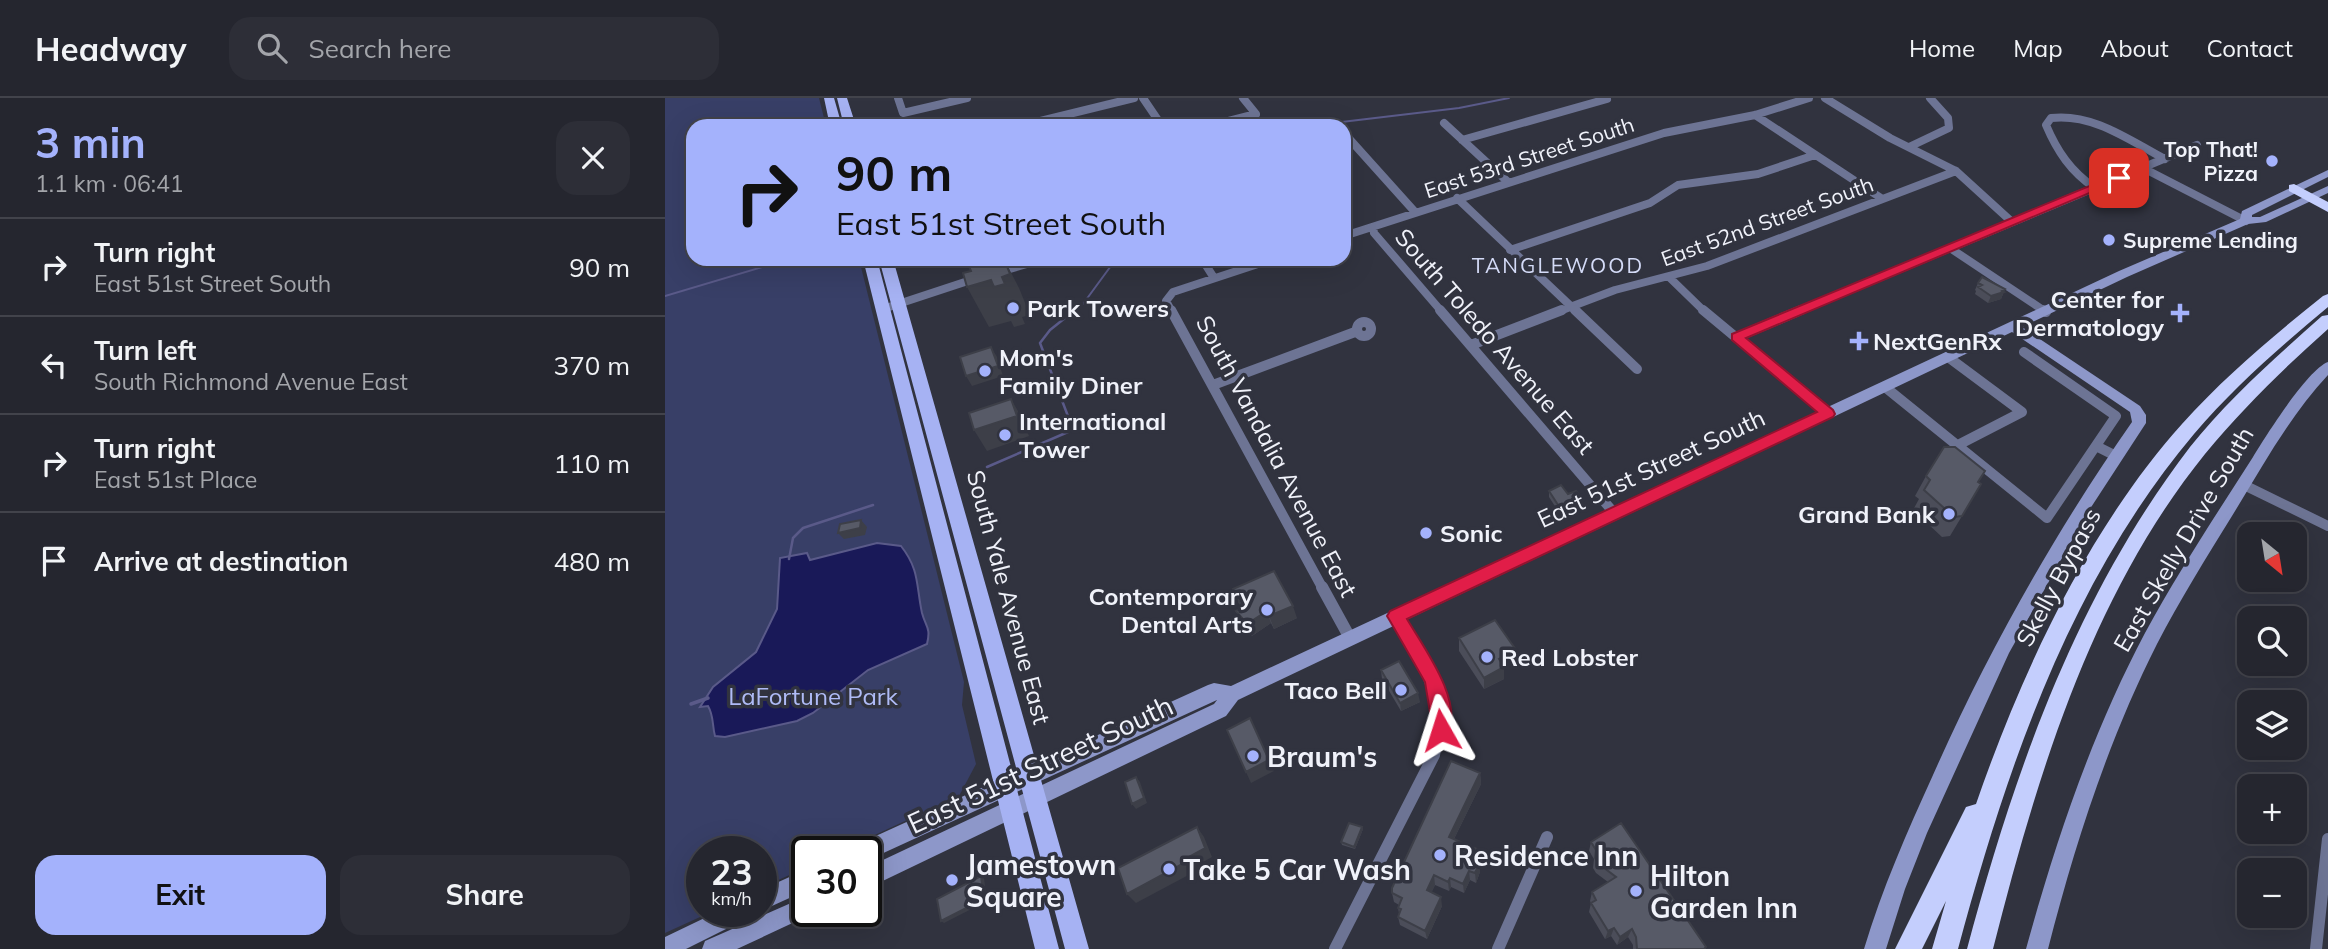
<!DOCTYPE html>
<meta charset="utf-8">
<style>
body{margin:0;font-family:Mulish,sans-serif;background:#2d2e37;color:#f1f3f6;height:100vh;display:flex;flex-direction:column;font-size:26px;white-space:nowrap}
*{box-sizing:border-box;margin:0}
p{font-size:23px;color:#a3a5aa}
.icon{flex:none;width:38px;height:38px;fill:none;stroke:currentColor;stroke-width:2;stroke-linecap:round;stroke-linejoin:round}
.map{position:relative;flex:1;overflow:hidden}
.side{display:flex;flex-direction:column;background:#25262f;width:665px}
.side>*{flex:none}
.banner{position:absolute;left:21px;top:21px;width:665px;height:147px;border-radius:21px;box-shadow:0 7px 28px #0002,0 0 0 2px #42434b;background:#a4b2fc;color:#111;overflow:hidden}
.needle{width:46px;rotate:150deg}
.controls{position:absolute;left:1572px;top:424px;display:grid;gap:14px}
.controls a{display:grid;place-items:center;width:70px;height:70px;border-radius:14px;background:#25262f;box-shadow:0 7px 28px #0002,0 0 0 2px #42434b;font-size:35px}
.speed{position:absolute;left:21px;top:738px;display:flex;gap:14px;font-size:35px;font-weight:700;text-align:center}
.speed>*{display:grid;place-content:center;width:91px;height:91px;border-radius:50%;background:#25262f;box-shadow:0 7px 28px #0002,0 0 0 2px #42434b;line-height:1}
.speed small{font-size:18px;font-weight:400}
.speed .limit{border:4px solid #111;border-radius:10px;background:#fff;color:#111}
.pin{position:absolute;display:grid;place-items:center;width:60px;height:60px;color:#fff;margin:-30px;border-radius:14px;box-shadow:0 4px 10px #0006}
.me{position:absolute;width:77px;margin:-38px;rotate:354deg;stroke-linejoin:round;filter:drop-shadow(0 0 5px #0008)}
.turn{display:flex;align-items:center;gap:24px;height:147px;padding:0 35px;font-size:32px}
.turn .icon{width:91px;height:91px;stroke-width:2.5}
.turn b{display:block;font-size:49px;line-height:60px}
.round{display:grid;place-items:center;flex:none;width:74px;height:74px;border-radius:21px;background:#2d2e37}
.summary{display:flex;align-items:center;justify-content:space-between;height:119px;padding:0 35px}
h1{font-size:42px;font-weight:700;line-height:52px;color:#a4b2fc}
.action{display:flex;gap:14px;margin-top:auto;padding:14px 35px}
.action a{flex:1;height:80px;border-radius:21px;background:#a4b2fc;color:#111;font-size:28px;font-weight:700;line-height:80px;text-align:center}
.action a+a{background:#2d2e37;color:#f1f3f6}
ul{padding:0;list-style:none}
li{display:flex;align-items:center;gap:21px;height:98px;padding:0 35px;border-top:2px solid #42434b}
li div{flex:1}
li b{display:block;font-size:26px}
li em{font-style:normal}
header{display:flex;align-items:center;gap:42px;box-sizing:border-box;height:98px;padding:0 35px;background:#25262f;border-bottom:2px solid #42434b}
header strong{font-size:33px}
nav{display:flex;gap:38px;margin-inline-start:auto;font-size:24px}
.search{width:490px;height:63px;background:#2d2e37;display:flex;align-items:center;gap:18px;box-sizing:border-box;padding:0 24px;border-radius:21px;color:#a3a5aa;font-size:26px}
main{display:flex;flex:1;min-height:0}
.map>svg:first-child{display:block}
</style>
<header>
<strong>Headway</strong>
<div class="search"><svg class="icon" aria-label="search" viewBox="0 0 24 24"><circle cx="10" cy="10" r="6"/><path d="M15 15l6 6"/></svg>Search here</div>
<nav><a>Home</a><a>Map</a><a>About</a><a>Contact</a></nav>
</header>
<main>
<section class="side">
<div class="summary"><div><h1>3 min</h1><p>1.1 km · 06:41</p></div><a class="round"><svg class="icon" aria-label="close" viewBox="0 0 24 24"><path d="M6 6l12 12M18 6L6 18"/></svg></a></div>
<ul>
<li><svg class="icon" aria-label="right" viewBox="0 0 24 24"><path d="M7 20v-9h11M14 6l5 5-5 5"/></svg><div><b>Turn right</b><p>East 51st Street South</p></div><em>90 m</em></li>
<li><svg class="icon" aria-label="left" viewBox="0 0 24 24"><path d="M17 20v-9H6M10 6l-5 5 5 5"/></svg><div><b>Turn left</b><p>South Richmond Avenue East</p></div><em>370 m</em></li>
<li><svg class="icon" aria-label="right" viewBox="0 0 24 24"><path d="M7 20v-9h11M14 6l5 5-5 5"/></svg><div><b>Turn right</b><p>East 51st Place</p></div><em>110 m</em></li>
<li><svg class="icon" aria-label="arrive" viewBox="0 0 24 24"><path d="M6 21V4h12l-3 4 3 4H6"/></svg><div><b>Arrive at destination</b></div><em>480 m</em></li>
</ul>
<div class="action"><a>Exit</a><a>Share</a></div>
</section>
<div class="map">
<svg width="1663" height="851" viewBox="0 0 1663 851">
<rect width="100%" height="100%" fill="#31333f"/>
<path fill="#383f67" d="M0 0H154L161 28H28V161H194L299 584 297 607 311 666 294 698 173 754H142V769L96 790V754H37V814H46L0 835Z"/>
<path fill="#191958" stroke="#5a5a89" stroke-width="2" d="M212 445 236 448C255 472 251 488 257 515 261 530 266 529 262 546L203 572 148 615 132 623 60 639 50 638C47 627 49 618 43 608L35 609 48 589 91 554 112 511 115 460 142 455 145 462Z"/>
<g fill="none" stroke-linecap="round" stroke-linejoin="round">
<path stroke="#5a5a89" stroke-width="2" d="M643 28 794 10 844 0
M0 198 114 164
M408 214 418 206 451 161"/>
<path stroke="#5a5a89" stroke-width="2.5" d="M322 369 403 334 406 326 375 245 385 232 410 212
M124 461 128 440 138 430 208 407"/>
<path stroke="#5a5a89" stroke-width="3.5" d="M26 606 43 600"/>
<path stroke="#6d7494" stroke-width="8" d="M233 0 238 15 302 0
M478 0 497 28
M1160 0 1225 40 1291 73 1347 124
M1090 17 1216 100
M779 25 843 84
M355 28 469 0
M544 28 591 16 578 0
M679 35 750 114
M797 42 942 1
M1244 49 1284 30 1283 20 1265 0
M1478 70 1581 123
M1430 90C1406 74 1392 53 1381 27L1386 20C1428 15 1464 42 1500 61
M792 100 912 214
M708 129 709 135 777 214
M679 138 999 35 1090 17 1144 0
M1285 150 1381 214
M845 152 985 105 1013 87 1093 76 1150 57
M537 161 549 180
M541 167 559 161
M331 175 379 161
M1004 179 1040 214
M218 211 312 180
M507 214 501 203 508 194 608 161
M892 214 950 192 1042 168 1291 73
M1132 214 1532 47"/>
<path stroke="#6d7494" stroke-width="10" d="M506 212 658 491
M775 212 950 416
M910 212 972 271
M1038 212 1163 316
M1378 212 1381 214
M692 231a7 7 0 1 1 14 0a7 7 0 1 1-14 0Z
M1072 239 1136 212
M806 247 897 212
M1283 259 1357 314 1293 347
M548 287 690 234
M1220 289 1382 420 1451 318 1359 254
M1431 348 1451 358
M1579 387 1663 428"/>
<path stroke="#6d7494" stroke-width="12" d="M657 489 685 540
M670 851 769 657C781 598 760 567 731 518
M833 851 882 739
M1651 851 1663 741"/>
<path fill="#8d97c9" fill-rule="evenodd" d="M1663 72V79L1587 117V119H1595L1663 88V95L1601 124 1583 126 1462 179 1357 229 1475 308 1481 317V325L1421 417 1344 555 1262 735 1240 791 1221 851H1199C1217 791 1242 734 1268 677 1323 553 1389 436 1467 324L1465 314 1347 234 573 602 561 618 201 791V770L549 606 552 602 201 763V754H188L191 747 543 587 549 585 566 588 1454 173 1575 121 1577 113Z
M1663 264V277C1624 319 1597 369 1567 418 1541 460 1515 502 1492 546 1443 643 1410 746 1383 851H1361C1391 742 1427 635 1480 535 1513 474 1551 417 1588 359 1600 339 1643 271 1663 264Z
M142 771V792L96 813V792Z
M142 798V814L149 815 72 851H37L40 843Z
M52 814H85L81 821 21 851H0V839Z"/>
<path fill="#a6b2f3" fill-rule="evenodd" d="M159 0H169L177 28H165Z
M172 0H182L191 28H179Z
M198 161H212L394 851H370Z
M214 161H228L424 851H400Z"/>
<path fill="#c4cefd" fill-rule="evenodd" d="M1629 86 1663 104V114L1624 93V87Z
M1663 196V209C1615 249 1569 289 1529 336 1405 483 1342 669 1293 851H1267L1281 803 1257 851H1230L1301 709 1311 706C1357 573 1423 431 1517 326 1560 278 1608 238 1658 198Z
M1663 217V231C1619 270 1578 310 1540 356 1426 497 1372 678 1328 851H1302C1350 672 1411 498 1525 349 1564 300 1611 259 1657 218Z"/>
</g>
<path fill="#4b4d59" d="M1313 185 1340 191 1336 201 1323 205 1310 196 1311 193 1310 192Z
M1261 378 1313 384 1297 418 1285 438 1277 439 1248 412 1254 401 1250 398Z
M884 393 917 400 916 407 895 416 884 399Z
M568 491 632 520 609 531 606 525 587 538 576 526 571 513 576 510Z
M794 540 851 552V565L839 570V581L819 591 794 553Z
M716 572 755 604 736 613 717 581Z
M815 675 816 686 789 741 812 751 811 763 815 764V774L811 785 805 782 799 795 786 789 784 793 770 787 766 795 777 808 762 841 735 827 733 819 734 815 733 810 734 807 729 804 727 795Z
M697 729 698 731 690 751 677 747 676 744Z
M926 744 1041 849 1040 851H968V847L963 839 952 847 946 838 940 841 924 814 926 805 925 803 927 794 943 784 931 775 928 770 929 761 924 753Z"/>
<path fill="#3d3f48" d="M313 161H347L340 163 354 190 365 217 357 219 360 226 349 229 346 223 324 229 302 189Z
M1340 191 1336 201 1323 205 1326 198Z
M326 249 332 259 338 278 307 288 301 278Z
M346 301 358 322 364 338 322 353 309 332Z
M917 400 916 407 895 416V410Z
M196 422 202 429 200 437 179 441 173 435Z
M628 508 632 520 609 531 604 518Z
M602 513 606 525 587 538 582 526Z
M851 552V565L839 570V581L819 591V580L834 561Z
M753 595 755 604 736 613 735 605Z
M604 662 609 673 586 685 581 674Z
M815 675 816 686 785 749 784 739Z
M471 679 475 684 482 705 471 711 467 706Z
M532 729 539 739 547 759 529 769 531 773 471 805 462 796 522 760Z
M697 729 698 731 690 751 689 749Z
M812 751V761L808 770 807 761Z
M815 764V774L811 785 810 775Z
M804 773 805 782 799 795 798 786Z
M769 777 770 787 763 801 762 792Z
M316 778 319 780 322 803 279 825 276 823Z
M785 780 786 789 784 793 783 784Z
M776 799 777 808 762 841 760 833Z
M949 830 946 838 940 841 943 833Z
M967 831 963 839 952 847 955 839Z"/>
<path fill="#575a67" stroke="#3d3f48" stroke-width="2" d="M301 161H339L345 176 337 179 340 186 329 189 326 182 302 189 298 175 306 173Z
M1317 179 1340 191 1337 193 1339 194 1326 198 1313 189 1317 187 1313 185Z
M326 249 333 268 301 278 295 259Z
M346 301 352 318 309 332 304 315Z
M1279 349H1290L1320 373 1313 384 1316 386 1297 418 1289 419 1259 392 1265 382 1261 378Z
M896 387 903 396 911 393 917 400 895 410 884 393Z
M196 422 195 430 173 435 175 426Z
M609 473 628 508 604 518 602 513 582 526 571 513 577 510 568 491Z
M830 522 851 552 834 561 839 569 819 580 794 540Z
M734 563 753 595 735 605 716 572Z
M585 620 604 662 581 674 562 632Z
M786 663 815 675 784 739 812 751 807 761 815 764 810 775 804 773 798 786 785 780 783 784 769 777 762 792 776 799 760 833 733 819 736 811 733 810 737 800 727 795V790Z
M471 679 479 700 467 706 460 684Z
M684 725 697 729 689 749 676 744Z
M956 725 1041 849 1039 851H972L971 839 967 831 955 839 949 830 943 833 926 805 931 802 927 794 951 779 934 766 930 760 931 752 926 744Z
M532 729 540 750 522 760 523 763 462 796 453 770Z
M316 778 319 801 276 823 272 801Z"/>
<path fill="#e11d48" stroke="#92132f" stroke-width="2" d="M1451 77 1460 80 1081 240 1168 312 1170 316 1168 319 742 521C759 550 799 603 783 638L776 641 769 638 760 584 725 523 722 518 725 513 1152 314 1067 242V236Z"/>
<g fill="#a4b2fc" stroke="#31333f" stroke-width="2.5">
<circle cx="1607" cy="63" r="7"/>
<circle cx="1444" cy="142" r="7"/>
<circle cx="348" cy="210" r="7"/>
<path d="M1511.5 204.5h7v7h7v7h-7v7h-7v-7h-7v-7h7z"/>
<path d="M1190.5 232.5h7v7h7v7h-7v7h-7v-7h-7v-7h7z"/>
<circle cx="320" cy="273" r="7"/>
<circle cx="340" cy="337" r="7"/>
<circle cx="1284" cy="416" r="7"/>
<circle cx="761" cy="435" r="7"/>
<circle cx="602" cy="512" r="7"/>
<circle cx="822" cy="559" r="7"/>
<circle cx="736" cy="592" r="7"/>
<circle cx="588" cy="658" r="7"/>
<circle cx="775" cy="757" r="7"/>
<circle cx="504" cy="771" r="7"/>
<circle cx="287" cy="782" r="7"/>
<circle cx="971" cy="793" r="7"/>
</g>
<g text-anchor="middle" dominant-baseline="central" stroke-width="7" stroke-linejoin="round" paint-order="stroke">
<g font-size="21" font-weight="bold" fill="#f0f2fa" stroke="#31333f" text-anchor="end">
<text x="1593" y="51">Top That!<tspan x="1593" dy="24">Pizza</tspan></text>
<text x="1458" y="142" text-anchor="start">Supreme Lending</text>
</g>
<g font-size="21" fill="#f0f2fa" stroke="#31333f">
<text transform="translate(864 59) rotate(-18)">East 53rd Street South</text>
<text transform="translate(1102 123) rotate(-20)">East 52nd Street South</text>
</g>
<g font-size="21" letter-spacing="2" fill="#d4dbf7" stroke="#31333f">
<text x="893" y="167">TANGLEWOOD</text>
</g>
<g font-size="24" font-weight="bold" fill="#f0f2fa" stroke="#31333f" text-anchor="start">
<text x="1499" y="201" text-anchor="end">Center for<tspan x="1499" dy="28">Dermatology</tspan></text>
<text x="362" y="210">Park Towers</text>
<text x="1208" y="243">NextGenRx</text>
<text x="334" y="259">Mom's<tspan x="334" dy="28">Family Diner</tspan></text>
<text x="354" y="323">International<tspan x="354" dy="28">Tower</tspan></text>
<text x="1270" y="416" text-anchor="end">Grand Bank</text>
<text x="775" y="435">Sonic</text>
<text x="588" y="498" text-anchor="end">Contemporary<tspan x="588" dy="28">Dental Arts</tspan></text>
<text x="836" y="559">Red Lobster</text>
<text x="722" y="592" text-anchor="end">Taco Bell</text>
</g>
<g font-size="24" fill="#f0f2fa" stroke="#31333f">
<text transform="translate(830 243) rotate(49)">South Toledo Avenue East</text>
<text transform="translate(612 358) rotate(62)">South Vandalia Avenue East</text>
<text transform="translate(986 370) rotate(-25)">East 51st Street South</text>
<text transform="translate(1518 441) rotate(-60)">East Skelly Drive South</text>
<text transform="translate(1393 479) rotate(-62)">Skelly Bypass</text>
<text transform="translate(344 499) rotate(75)">South Yale Avenue East</text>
</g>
<g font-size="24" fill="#afbbf6" stroke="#31333f">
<text x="148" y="598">LaFortune Park</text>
</g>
<g font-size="28" font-weight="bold" fill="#f0f2fa" stroke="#31333f" text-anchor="start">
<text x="602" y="658">Braum's</text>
<text x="789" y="757">Residence Inn</text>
<text x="301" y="766">Jamestown<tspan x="301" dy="32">Square</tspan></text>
<text x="518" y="771">Take 5 Car Wash</text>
<text x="985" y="777">Hilton<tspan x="985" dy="32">Garden Inn</tspan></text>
</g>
<g font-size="28" fill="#f0f2fa" stroke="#31333f">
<text transform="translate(375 666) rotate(-25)">East 51st Street South</text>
</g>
</g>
</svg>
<div class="controls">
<a><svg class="needle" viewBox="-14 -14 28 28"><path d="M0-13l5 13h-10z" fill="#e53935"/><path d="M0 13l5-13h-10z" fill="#a3a5aa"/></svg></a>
<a><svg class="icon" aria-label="search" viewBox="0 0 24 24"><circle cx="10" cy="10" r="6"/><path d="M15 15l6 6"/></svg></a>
<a><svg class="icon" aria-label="layers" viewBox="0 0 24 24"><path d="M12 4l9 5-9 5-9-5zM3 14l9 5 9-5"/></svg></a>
<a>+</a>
<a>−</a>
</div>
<div class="speed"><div>23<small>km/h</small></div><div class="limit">30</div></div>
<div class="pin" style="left:1454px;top:80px;background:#d93025"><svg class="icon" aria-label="arrive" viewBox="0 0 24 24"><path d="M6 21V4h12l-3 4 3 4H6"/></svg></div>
<svg class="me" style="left:776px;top:632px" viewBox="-20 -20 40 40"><path d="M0-17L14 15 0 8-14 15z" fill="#e11d48" stroke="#fff" stroke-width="4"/></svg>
<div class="banner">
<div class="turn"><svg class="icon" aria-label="right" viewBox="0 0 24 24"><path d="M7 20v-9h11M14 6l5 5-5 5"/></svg><div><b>90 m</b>East 51st Street South</div></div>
</div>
</div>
</main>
